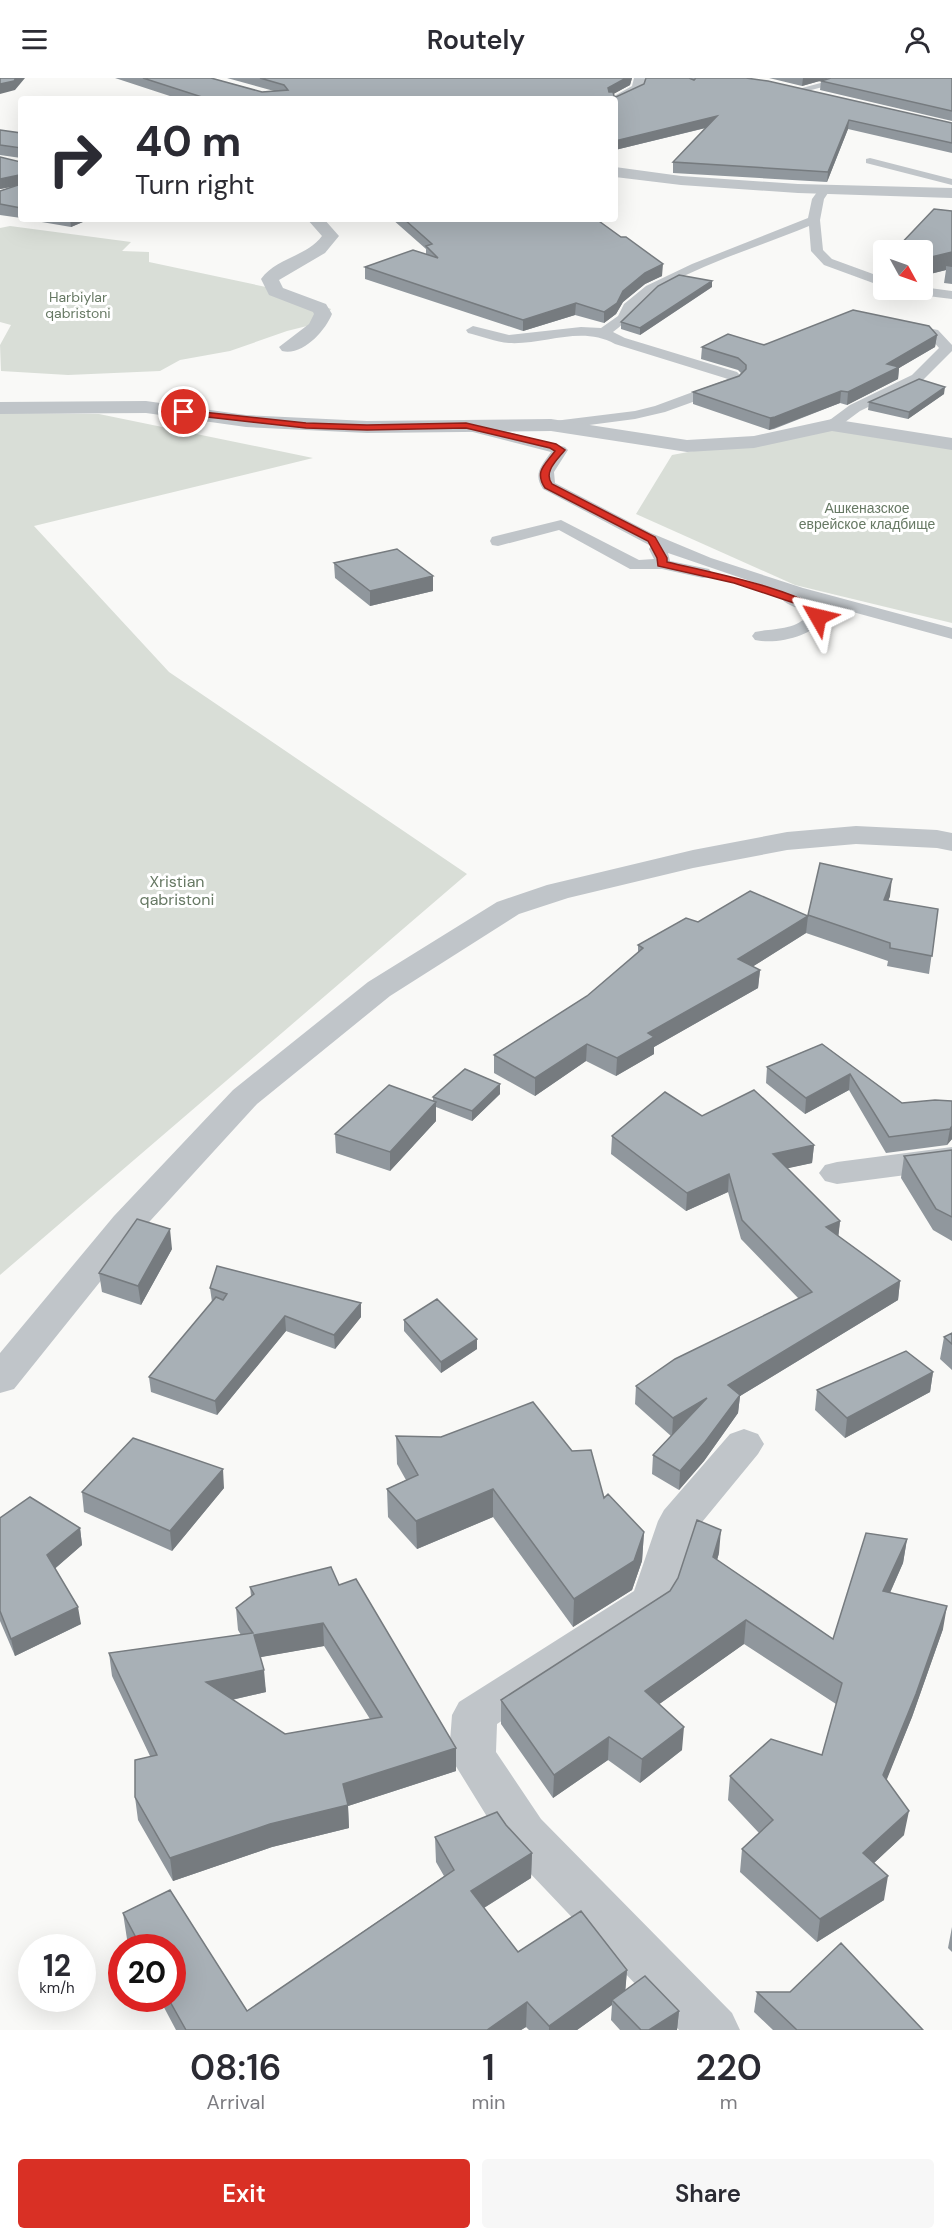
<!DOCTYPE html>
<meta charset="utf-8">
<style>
body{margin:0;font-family:"DM Sans",sans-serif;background:#f7f7f7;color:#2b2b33;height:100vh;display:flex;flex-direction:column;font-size:22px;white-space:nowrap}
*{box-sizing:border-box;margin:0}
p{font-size:20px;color:#7c7c81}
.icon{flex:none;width:33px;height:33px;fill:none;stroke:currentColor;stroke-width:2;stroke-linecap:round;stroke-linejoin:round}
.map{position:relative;height:1952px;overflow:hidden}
.details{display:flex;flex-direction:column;background:#fff;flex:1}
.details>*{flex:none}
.hud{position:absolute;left:18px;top:18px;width:600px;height:126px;border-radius:6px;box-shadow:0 6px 24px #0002;background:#fff;color:#2b2b33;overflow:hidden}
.needle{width:39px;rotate:130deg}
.fabs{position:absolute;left:873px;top:162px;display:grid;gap:12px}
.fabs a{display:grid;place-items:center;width:60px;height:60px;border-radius:6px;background:#fff;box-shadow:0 6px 24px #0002;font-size:30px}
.speed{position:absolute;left:18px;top:1856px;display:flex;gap:12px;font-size:30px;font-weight:700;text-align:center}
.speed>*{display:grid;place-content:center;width:78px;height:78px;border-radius:50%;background:#fff;box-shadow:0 6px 24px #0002;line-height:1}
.speed small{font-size:15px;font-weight:400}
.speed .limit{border:9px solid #d22;background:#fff;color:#111}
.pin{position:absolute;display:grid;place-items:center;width:51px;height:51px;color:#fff;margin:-26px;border:3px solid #fff;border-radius:50%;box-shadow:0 2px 6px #0007}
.me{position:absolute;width:66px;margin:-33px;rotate:307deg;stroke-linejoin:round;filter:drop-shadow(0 0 4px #0008)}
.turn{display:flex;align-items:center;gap:21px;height:126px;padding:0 18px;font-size:27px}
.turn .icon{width:78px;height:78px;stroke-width:2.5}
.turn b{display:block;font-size:42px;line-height:51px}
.eta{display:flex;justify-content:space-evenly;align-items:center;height:102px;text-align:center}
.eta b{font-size:36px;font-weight:600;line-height:42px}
.primary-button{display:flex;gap:12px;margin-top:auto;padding:12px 18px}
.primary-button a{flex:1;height:69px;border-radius:6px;background:#d93025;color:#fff;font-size:24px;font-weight:600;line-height:69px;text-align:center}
.primary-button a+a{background:#f7f7f7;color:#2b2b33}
header{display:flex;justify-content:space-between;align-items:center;height:78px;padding:0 18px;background:#fff;font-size:27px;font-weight:600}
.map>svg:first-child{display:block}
</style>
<header><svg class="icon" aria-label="menu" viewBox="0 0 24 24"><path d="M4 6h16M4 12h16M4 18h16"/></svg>Routely<svg class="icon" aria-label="person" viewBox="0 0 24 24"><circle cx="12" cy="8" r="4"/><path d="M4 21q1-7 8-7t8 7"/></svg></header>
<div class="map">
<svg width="952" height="1952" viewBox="0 0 952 1952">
<rect width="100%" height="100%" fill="#f9f9f7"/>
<path fill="#d9ded7" d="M10 148 131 164 122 173 149 174V184L285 213 331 231 323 244 287 253 230 273 180 282 160 293 68 297 1 293 0 267 11 247 0 244V150Z
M0 335 99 336 313 380 34 448 169 594 467 796 0 1197Z
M829 348 952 366V545L795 507 636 436 672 377Z"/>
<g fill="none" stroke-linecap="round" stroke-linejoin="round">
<path fill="#c0c5c9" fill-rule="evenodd" d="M839 0H857L796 16 791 13Z
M870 80 952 101V107L866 85V81Z
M824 109 830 112 824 121 820 142 823 172 832 181 884 200V209L824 187 811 173 809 148C758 169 703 185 656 213 639 224 630 242 613 254L625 260 737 294 744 301 737 308 665 334 635 341 551 352 543 347 546 344 635 333 655 328 728 301 615 266C581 247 545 267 509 265 496 264 481 258 468 255L466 252 473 248 509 257 581 249 601 250 618 238 624 226 646 208 692 186 808 140 812 121 820 110Z
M922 209 952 213V221L911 216 904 212H922Z
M933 251 938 252 952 267V273L922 303 860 333 837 350H827L824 347 827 344 850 327 912 297 939 270 926 255Z
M466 343 565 369 568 372 554 394 555 405 651 455 711 480 803 510 952 550V561L816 524 823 530 827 539C813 558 777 567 755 562L752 558 755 554C773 550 796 553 809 536 801 530 787 528 782 521L788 516 668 475 670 483 709 491 712 495 709 499 703 500 662 491H630L559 452 498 468 492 467 490 463 492 459 561 442 639 482 654 481 649 471 651 468 543 411C533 396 541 388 551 374L461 351 458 348 461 345Z"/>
<path fill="#c0c5c9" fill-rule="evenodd" d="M634 0H648L643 13 615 26V21H609L632 8Z
M615 89 681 98 798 106 952 110V120L798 115 681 107 615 99Z
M307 141H324L339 158 325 175 279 202 283 210 326 226 332 236C325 253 303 278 282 273L279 269 309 246 314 236 313 234 269 217 261 201C276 180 306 179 322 158Z
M146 323 246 337 367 343 551 341 687 362 754 358 832 341 952 360V372L832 353 754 370 687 374 551 353 367 355 246 349 146 335 0 336V324Z
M856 748 937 752 952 755V773L937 770 856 766 787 772 693 790 568 820 519 836 390 918 257 1026 140 1154 14 1311 0 1315V1275L114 1138 233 1012 368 904 497 824 547 807 693 772 787 754Z
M952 1069V1091L837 1106 825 1103 819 1095 825 1087 837 1084Z
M744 1351 758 1356 764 1366 758 1376 698 1449 674 1523 667 1535 497 1646 496 1674 541 1741 732 1935 740 1952H679L507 1771 449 1677 452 1637 459 1624 634 1513 658 1443 664 1432 730 1356Z"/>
</g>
<path fill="#90979d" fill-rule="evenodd" d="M115 0H211L262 14 274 13 227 0H632L630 7 613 16 614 18 616 19 644 6 646 0H746L952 45V75L848 51 827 104 673 95V84L706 50 615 72V21H179Z
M769 0H830L802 8Z
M952 0V43L820 12 821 3Z
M0 52 21 55V80L0 77Z
M21 84V140L0 137V113L16 108 0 111Z
M952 133V206L944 205 946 192 922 198Z
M24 141H90L71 149Z
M392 141H596L662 198 645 206 623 224 616 236 604 245 575 237 523 253 365 201V189L426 176V171Z
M712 209 640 257 621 251V244Z
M937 257 935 269 899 290 898 301 847 327 840 325 774 351 769 352 693 326V314L739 298 741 295 738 292 701 281 702 269Z
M944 316 908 341 868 332 869 324Z
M334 485 433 498V513L370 528 335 500Z
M890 818 888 823 938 831 929 896 887 888 888 883 806 855 752 889 760 892 758 910 654 969V976L616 998 586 983 535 1018 494 995V977L587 918 638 875V867L698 844 808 838Z
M822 966 902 1025 952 1023V1061L947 1067 886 1075 849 1012 805 1036 766 1005 767 989Z
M500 1006V1016L472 1043 436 1029V1043L390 1093 336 1075 335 1056 433 1024V1019Z
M702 1038 814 1067 812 1085 787 1090 840 1143 838 1158 900 1203 898 1222 740 1318 738 1335 704 1383 679 1412 652 1396 653 1377 671 1358 635 1326 636 1308 799 1221 741 1161 728 1114 686 1133 611 1076 612 1058Z
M952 1072V1163L933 1152 901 1100 904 1078Z
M172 1171 141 1227 102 1214 99 1195Z
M210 1210 361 1225V1239L335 1271 286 1253 217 1337 151 1314 149 1299 212 1224Z
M404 1242 477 1271 441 1295 404 1253Z
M952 1255V1292L940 1281 944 1259Z
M933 1294 930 1314 845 1360 815 1332 817 1312Z
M396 1358 604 1420 644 1454 642 1483 632 1512 573 1549 493 1439 417 1471 388 1439 387 1411 406 1402 397 1386Z
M224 1410 172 1473 84 1434 82 1414Z
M0 1440 80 1450 82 1467 55 1490 81 1546 15 1578 0 1543Z
M907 1461 903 1485 890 1515 943 1551 912 1639 886 1702 904 1757 874 1785 884 1822 817 1864 740 1794 742 1771 759 1755 728 1722 730 1698 822 1677 836 1626 744 1566 659 1626 682 1672 640 1705 608 1682 553 1720 501 1646V1622L670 1513 719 1475 717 1482 833 1561Z
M339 1507 456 1670V1693L348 1728 349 1750 272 1769 173 1803 138 1742 135 1719 150 1678 112 1598 109 1575 241 1557 238 1552 236 1530 251 1518 250 1509ZM324 1568 370 1641 285 1656 232 1622 266 1614 260 1579Z
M497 1734 506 1747 532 1775 531 1800 484 1830 518 1874 581 1833 627 1892 625 1913 645 1898 679 1933 677 1952H620L611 1942 612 1927 577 1952H529L526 1949 521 1952H176L159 1920H172V1869H131L127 1861 123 1835 170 1812 247 1933 444 1798 436 1784 435 1759Z
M952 1849V1874L948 1870Z
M757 1914 923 1952H773L754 1934Z"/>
<path fill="#767b7f" d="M16 0H25L15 12 0 16V6Z
M626 0H632L630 7 608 19V10Z
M803 0H830L802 8Z
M717 38V47L615 72V63Z
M849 42 848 51 827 104 828 94Z
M19 97 21 107 0 111V101Z
M70 141H90L71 149Z
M952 174V189L946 188V192L922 198V183L923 181Z
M663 186 662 198 645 206 623 224 616 236 604 245V234L623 213 645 195Z
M712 203V209L640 257V250Z
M576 225 575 237 523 253V242Z
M937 257 935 269 899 290 898 301 847 327 848 314 887 286Z
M945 309 944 316 908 341 909 334Z
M841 313 840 325 769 352 770 340Z
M433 498V513L370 528V513Z
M892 801 890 818 882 840 884 822Z
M808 838 806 855 736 899 738 881Z
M760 892 758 910 654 969V976L616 998 617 980 648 955Z
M587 966 586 983 535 1018V1000Z
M850 996 849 1012 805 1036 806 1020Z
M500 1006V1016L472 1043V1033Z
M436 1024V1043L390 1093V1074Z
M952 1048V1061L947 1067 950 1051Z
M814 1067 812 1085 771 1094 773 1076Z
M729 1096 728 1114 686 1133 687 1115Z
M840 1143 838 1162 826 1149Z
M170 1151 172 1171 141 1227 138 1208Z
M900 1203 898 1222 740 1318 738 1335 704 1383 679 1412 680 1393 728 1307Z
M361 1225V1239L335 1271 334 1257Z
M285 1238 286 1253 217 1337 215 1323Z
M477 1261V1271L441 1295V1284Z
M933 1294 930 1314 845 1360 847 1340Z
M707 1320 672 1359 673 1340Z
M223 1391 224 1410 172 1473 170 1453Z
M493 1411V1439L417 1471 416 1443Z
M80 1450 82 1467 50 1495 47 1477Z
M721 1452 719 1475 711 1503 713 1479Z
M644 1454 642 1483 632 1512 573 1549 574 1521Z
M907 1461 903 1485 880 1537 883 1513Z
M947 1528 943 1551 912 1639 879 1721 883 1697Z
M78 1529 81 1546 15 1578 11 1561Z
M746 1542 744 1566 644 1637 645 1613Z
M323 1545 324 1568 256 1580 254 1557Z
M264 1592 266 1614 208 1627 206 1604Z
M684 1649 682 1672 640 1705 642 1681Z
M609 1659 608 1682 553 1720 554 1697Z
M456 1670V1693L348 1728 349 1750 272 1769 173 1803 170 1780 343 1706Z
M909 1733 904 1757 860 1798 863 1775Z
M532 1775 531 1800 471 1838V1813Z
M888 1798 884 1822 817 1864 820 1841Z
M627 1892 625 1917 612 1922V1927L577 1952H549V1948Z
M527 1924 526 1949 521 1952H487Z
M679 1933 677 1952H649Z"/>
<path fill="#a8b0b6" stroke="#767b7f" stroke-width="1.5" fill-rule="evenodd" d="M0 0H16L14 3 0 6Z
M143 0H211L262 14 288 12 284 7 260 0H626L608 10 609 14H613L614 18 616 19 644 6 646 0H689L694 2 696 0H746L768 3 952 45V65L849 42 828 94 673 84 717 38 615 63V21H208Z
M831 0H952V33L821 3Z
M0 52 21 55V70L0 67Z
M0 79 21 84V98L19 97 0 101Z
M21 106V130L0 126V113Z
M934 131 952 133V174L923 181 922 183V172H895Z
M404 141H596L621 159H626L663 186 645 195 623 213 617 225 604 234 576 225 523 242 365 189 413 172 438 180 426 168 432 166Z
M679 197 712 203 640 250 621 244 658 208Z
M853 232 929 248 937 257 887 286 899 289 848 314 841 313 775 339 770 340 693 314 739 298 746 291V287L738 280 702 269 728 256 764 267Z
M919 301 945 309 909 334 869 324Z
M397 471 433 498 370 513 334 485Z
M820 785 892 801 884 822 938 831 932 878 890 870V865L808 837Z
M750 813 808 838 738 881 760 892 648 955 654 959 617 980 587 966 535 1000 494 977 587 918 643 870 638 867 686 840 698 844Z
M822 966 902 1025 935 1022 952 1023V1048L950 1051 889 1059 850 996 806 1020 767 989Z
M465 991 500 1006 472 1033 433 1019Z
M389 1007 436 1024 390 1074 335 1056Z
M754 1012 814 1067 773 1076 840 1143 826 1149 900 1203 728 1307 740 1317 705 1364 680 1393 653 1377 707 1320 673 1340 636 1308 675 1281 812 1214 742 1142 729 1096 687 1115 612 1058 665 1014 702 1038Z
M952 1072V1139L936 1131 904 1078Z
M137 1141 170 1151 138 1208 99 1195Z
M217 1188 361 1225 334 1257 285 1238 215 1323 149 1299 216 1219 223 1222 227 1216 210 1210Z
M437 1221 477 1261 441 1284 404 1242Z
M952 1255V1266L944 1259Z
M906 1273 933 1294 847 1340 817 1312Z
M533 1324 572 1373 591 1372 604 1420 608 1416 644 1454 634 1483 574 1521 493 1411 416 1443 387 1411 418 1397 396 1358 441 1359Z
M133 1360 223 1391 170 1453 82 1414Z
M30 1419 80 1450 47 1477 78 1529 11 1561 0 1533V1440Z
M697 1442 721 1452 713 1479 833 1561 866 1455 907 1461 883 1513 947 1528 916 1616 883 1697 909 1733 863 1775 888 1798 820 1841 742 1771 773 1742 730 1698 771 1661 822 1677 842 1605 746 1542 645 1613 684 1649 642 1681 609 1659 554 1697 501 1622 670 1513 678 1500Z
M331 1489 339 1507 356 1501 456 1670 343 1706 348 1727 270 1746 170 1780 135 1719V1682L157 1677 109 1575 253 1555 236 1530 254 1516 250 1509ZM323 1545 382 1639 285 1656 206 1604 264 1592 254 1557Z
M497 1734 506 1747 532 1775 471 1813 518 1874 581 1833 627 1892 549 1948 527 1924 487 1952H186L168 1920H172V1869H141L123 1835 170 1812 247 1933 454 1792 435 1759Z
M841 1865 923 1952H797L757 1914H790Z
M645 1898 679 1933 649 1952H641L612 1922Z"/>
<path fill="#d93025" stroke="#8d1f18" stroke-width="1.5" d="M184 332 306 345 367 347 466 345 556 366 565 372C557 382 543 394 552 406L655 459 667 480V484C691 490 821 515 823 539L814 541 812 535 803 528 734 505 658 488 657 480 648 463 545 410C534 393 545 387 555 373L550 370 466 350 367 352 306 350 181 336 180 334Z"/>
<g text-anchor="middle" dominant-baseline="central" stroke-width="6" stroke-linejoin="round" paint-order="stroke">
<g font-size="14" fill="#677964" stroke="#fff">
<text x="78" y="219">Harbiylar<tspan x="78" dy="16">qabristoni</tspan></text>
<text x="867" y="430">Ашкеназское<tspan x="867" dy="16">еврейское кладбище</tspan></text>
</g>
<g font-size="16" fill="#677964" stroke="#fff">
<text x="177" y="803">Xristian<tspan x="177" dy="18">qabristoni</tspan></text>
</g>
</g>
</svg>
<div class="fabs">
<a><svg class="needle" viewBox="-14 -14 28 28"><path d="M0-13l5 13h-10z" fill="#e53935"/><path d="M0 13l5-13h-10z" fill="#7c7c81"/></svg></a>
</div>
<div class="speed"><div>12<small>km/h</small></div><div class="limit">20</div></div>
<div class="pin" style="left:184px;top:334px;background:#d93025"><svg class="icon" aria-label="arrive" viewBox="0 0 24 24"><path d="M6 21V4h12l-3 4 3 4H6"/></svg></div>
<svg class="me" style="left:818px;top:539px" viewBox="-20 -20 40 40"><path d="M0-17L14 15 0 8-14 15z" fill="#d93025" stroke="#fff" stroke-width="4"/></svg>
<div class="hud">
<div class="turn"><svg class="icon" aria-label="right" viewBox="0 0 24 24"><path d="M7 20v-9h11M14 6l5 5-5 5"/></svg><div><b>40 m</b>Turn right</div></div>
</div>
</div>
<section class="details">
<div class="eta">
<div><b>08:16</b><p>Arrival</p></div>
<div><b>1</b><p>min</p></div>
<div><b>220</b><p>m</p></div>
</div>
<div class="primary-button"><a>Exit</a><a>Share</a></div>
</section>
